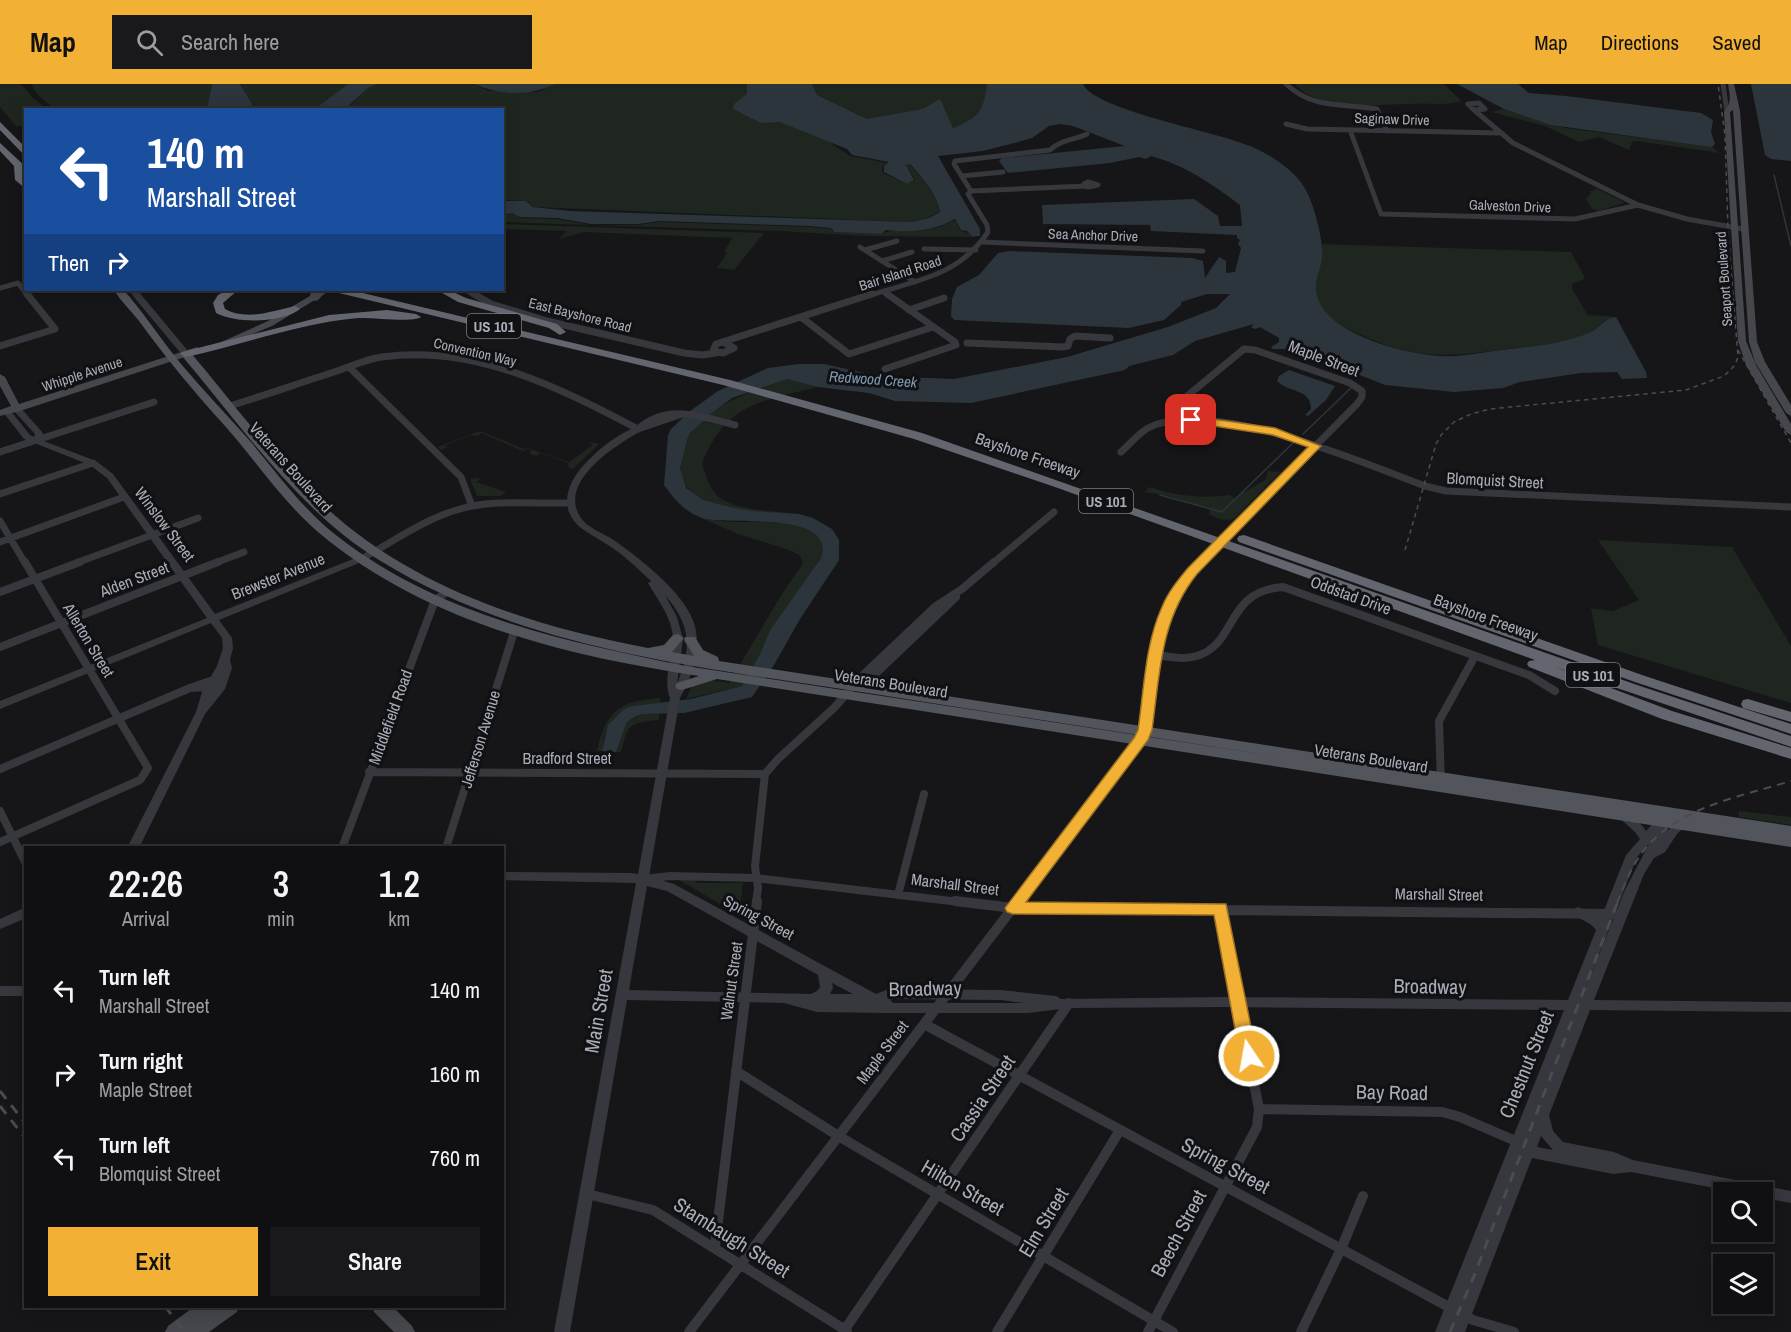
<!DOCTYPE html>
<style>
body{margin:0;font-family:"Archivo Narrow",sans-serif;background:#19191b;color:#f1f3f6;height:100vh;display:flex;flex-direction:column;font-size:22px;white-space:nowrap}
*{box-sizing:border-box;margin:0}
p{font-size:20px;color:#9c9d9f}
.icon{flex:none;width:33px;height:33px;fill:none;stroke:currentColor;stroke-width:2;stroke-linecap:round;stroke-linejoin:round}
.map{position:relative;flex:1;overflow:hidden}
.sheet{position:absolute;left:24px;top:762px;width:480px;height:462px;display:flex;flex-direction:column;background:#101012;border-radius:0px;box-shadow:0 3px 15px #0003,0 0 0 2px #303032}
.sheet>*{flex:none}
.hud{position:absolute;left:24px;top:24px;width:480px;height:183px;border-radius:0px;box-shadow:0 3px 15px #0003,0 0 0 2px #303032;background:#1a4fa0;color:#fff;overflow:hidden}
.buttons{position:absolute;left:1713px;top:1098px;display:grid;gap:12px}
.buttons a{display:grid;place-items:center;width:60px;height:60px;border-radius:0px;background:#101012;box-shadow:0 3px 15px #0003,0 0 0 2px #303032;font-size:30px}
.pin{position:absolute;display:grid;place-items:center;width:51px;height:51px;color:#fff;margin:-26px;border-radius:12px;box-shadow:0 3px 9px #0006}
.me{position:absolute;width:66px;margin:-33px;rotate:348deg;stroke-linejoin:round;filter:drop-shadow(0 0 4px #0008)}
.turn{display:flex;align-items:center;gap:21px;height:126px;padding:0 24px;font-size:27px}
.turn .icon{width:78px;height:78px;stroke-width:2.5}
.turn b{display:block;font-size:42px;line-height:51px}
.then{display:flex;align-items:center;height:57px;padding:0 24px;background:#0003;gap:12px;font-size:22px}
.eta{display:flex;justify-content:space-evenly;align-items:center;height:102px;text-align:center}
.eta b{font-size:36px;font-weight:600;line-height:42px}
.button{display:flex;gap:12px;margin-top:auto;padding:12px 24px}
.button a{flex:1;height:69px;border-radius:0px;background:#f2b134;color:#111;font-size:24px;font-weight:600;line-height:69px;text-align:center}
.button a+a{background:#19191b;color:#f1f3f6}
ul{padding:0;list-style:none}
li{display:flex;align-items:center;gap:18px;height:84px;padding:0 24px}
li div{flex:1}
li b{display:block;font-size:22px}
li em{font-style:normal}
header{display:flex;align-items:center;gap:36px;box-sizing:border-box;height:84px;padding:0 30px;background:#f2b134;color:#111}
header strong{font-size:28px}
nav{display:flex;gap:33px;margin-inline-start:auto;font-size:21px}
.search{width:420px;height:54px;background:#19191b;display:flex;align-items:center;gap:15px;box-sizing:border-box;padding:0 21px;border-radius:0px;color:#9c9d9f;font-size:22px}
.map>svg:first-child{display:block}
</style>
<header>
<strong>Map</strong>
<div class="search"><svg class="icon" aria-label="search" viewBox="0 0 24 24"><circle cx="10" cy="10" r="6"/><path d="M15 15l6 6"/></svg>Search here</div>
<nav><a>Map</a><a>Directions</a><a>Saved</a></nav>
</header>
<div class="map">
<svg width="1791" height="1248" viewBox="0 0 1791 1248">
<rect width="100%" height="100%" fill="#161618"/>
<path fill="#1e261f" d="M0 0H21L34 15 47 25 26 26 25 41 17 43 0 23Z
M31 0H212L207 26 54 25 38 11Z
M240 0H348L315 26 252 25V20Z
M378 0H474L489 7 538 8 556 0H759L819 51 850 72 888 79 882 82 883 89 907 100 915 96 906 80H909C920 91 937 112 940 127L928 134 912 138 534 123 527 117 503 116 502 26H345L368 4Z
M812 0H998L997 15 975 35 952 44 875 34 867 35 817 11Z
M1295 0H1444L1461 17C1445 22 1426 19 1410 20 1374 20 1321 30 1295 0Z
M1504 25 1565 44 1712 63 1720 69 1637 57 1632 58 1629 66 1599 53 1579 58 1545 42 1491 28Z
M1597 105 1622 117 1624 119 1599 127 1592 125 1586 115 1591 109 1589 108Z
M512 129 519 134 557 135 591 141H638L660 138 810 143 831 145 833 148 881 150C892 144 911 148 924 146 936 145 944 141 955 136L960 146 977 153 867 152 780 147 503 138V132Z
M503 140 764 149 734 186 717 184 727 169 724 168 732 154 584 148 559 155 567 147 503 145Z
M1322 160 1571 168 1584 192V195L1572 200V205L1588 231 1616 233C1605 235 1604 238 1597 244 1587 251 1574 255 1563 258 1546 262 1526 263 1508 265 1444 273 1418 277 1357 249 1341 242 1323 231 1317 214 1312 199 1323 178 1322 160Z
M787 295 818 303C761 317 725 320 702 380 706 391 710 407 720 414 738 427 777 427 799 430 768 429 731 429 703 416 689 409 677 395 681 379 683 369 685 357 691 348 715 318 751 308 787 295Z
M480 347 524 365 527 364 569 378 593 361 590 359 592 358 599 360 573 385 568 383 569 379 540 369 537 372 530 370 531 366 527 365 523 367 481 349 478 352 471 351 444 362 448 363 441 366 438 363Z
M1268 387 1280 388 1235 434C1226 438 1217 435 1209 430L1210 425 1168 412 1145 408 1149 403C1180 412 1197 415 1229 411L1234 414 1265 396Z
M476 394 481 395 476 398 506 408 501 412H477L470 395Z
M701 434C713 436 725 438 738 438 761 439 835 431 821 474L770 546 761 568 742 602 686 615 692 602 710 596 729 599 780 513 802 481V475L799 471 789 466 738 450Z
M1598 456 1732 463 1791 562V619L1598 561 1591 524 1613 527 1639 516Z
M660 614V619L632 622 605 649 602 667H597C606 627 619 617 660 614Z
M643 630H659V636C630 639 628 639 621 668H616L627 638Z
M1739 727 1791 733V741L1739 733Z
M679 796H696V799H743L739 831Z"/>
<path fill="#2c353c" d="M212 0H240L252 20V25H207Z
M348 0H378L368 4 345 25H315Z
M474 0H556C529 12 501 12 474 0Z
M747 0H812L817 11 867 35 923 25 940 15 953 44C979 33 983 29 987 0H1083C1096 28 1225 48 1259 66 1275 74 1295 88 1304 103 1313 116 1324 157 1322 173 1321 186 1313 198 1317 212 1328 253 1419 275 1456 272 1477 270 1498 266 1519 264 1533 262 1549 261 1563 257 1574 254 1588 251 1597 244 1605 238 1605 235 1616 233L1646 288 1647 294 1622 295 1617 288 1581 289 1520 298 1503 304 1454 308 1385 301 1302 268 1298 271 1293 270 1290 265H1273L1271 263 1279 258V254L1260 243 1255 245 1251 243 1254 240 1195 257 1173 271 1129 282 1125 286 971 319 895 317 869 309 818 303 787 295 732 314 713 328 690 349 687 356 680 384 686 404 703 416 730 423 751 427 799 430 813 434 832 445 839 456V476L800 535 774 581 752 613 684 629 643 630 635 633 627 638 616 668 602 667 608 641 623 626 632 622 691 615 742 602 761 568 770 546 821 474C837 425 727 442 702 434 685 428 674 415 664 401L668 351 671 345 690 327 718 307 768 284 799 280H824L878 292 954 295 1067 273 1168 243 1216 224 1230 210H1207L1181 218V221L1164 236 1129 244 954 236 951 232 952 215 957 203 979 191 998 169 1009 167 1192 174 1203 177 1205 194 1219 173 1226 177V189L1235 188 1241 164 1238 160 1240 156 1237 154V151L1151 147 1150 141 1043 140 1042 121 1194 115 1218 132 1220 142H1242L1240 121C1211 99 1186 82 1151 72L1146 75 1139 73 1110 79 1008 89 999 77 1002 74 1125 62 1073 42 1060 40 1049 42 1032 54 1014 59 983 67 938 72 980 145V152H972L967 147 961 146 955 135C933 147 912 149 886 146L881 150 834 148 831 144 809 142 660 137 638 140H591L557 134 519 133 512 129 503 131V117H526L533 123 570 127 912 138 929 134 940 128C938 112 921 92 910 80L906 81 914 96 907 100 884 88V82L889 78 852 71 847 65 780 38 761 39 733 25 734 20 747 10Z
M1457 0H1518L1529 9 1566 12 1701 29 1713 36 1711 48 1715 60 1712 63 1703 62 1551 41 1504 25Z
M1751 0H1791V77L1771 75 1765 71Z
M1289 286 1335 302 1326 316 1308 332 1305 331 1311 325C1311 304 1288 309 1277 297L1279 292Z"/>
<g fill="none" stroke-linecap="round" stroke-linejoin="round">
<path stroke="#2c353c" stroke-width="1.5" d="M1774 91 1791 162
M1303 350 1351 304
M1160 411 1222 428 1293 359"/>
<path stroke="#37383d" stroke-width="5" d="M1286 0C1314 26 1342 19 1377 25L1387 47
M1723 0 1727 28
M1479 19 1485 25 1474 26 1468 20Z
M1474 26 1513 59 1638 121
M1286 40 1307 45 1498 49
M1350 46 1381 130 1575 135 1638 121 1687 135 1743 145
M962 92 1003 88
M1088 98 1098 101 1088 103 1084 100Z
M971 107 954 80 955 77 1050 66C1060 56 1074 56 1087 50
M971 107 1086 102
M982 158 1203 167
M860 163 915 198
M924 165 976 166
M865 166 897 157
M882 177 912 168
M899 188 932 179 938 182
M0 204 18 199 28 212
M132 206 137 212
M466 206 476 212
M884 208 889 212
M868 212C916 196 958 193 988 148L987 141 968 110 971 107"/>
<path stroke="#37383d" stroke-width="7" d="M136 210 186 270
M474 210 491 220 547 237 684 269 702 271 716 269
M887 210 955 258
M909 226 944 214
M801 233 849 270 933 243
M723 258 734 264 723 269 713 267 716 260 872 210
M967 259 1063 263 1068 262 1070 255 1075 252 1110 254
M0 262 55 245 27 210
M349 283 461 393 472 422
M885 285 956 261
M230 322C265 311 300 299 334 288 350 283 366 275 382 273 474 260 560 304 638 345
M682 330 638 345C667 319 701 332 735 341
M1172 337 1168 330 1169 327 1244 265 1255 266 1350 299 1362 307V313L1357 320 1236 442
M0 368 154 318
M1121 368C1129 361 1139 349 1148 344 1209 312 1363 379 1425 402L1446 407 1791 423
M0 410 93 379
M0 437 25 479
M0 458 124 413
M361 475C393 458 424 435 460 425 495 415 533 420 570 419
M76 479 198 434
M215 479 244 468
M993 479 1054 428
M1200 479 1213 466"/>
<path stroke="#37383d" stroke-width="8" d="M0 508 80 478
M0 563 218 478
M1156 571C1169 573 1184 576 1197 572 1238 559 1225 507 1283 503L1529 591 1555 607
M857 601 872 593 956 513
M210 603 190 604 213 596
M0 685 190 604
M369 688 765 690
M1441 700 1439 637 1475 572
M0 727 26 780
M0 758 140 696 148 684 25 478
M342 764 435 516 447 508
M446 764 514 548
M644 795 670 792 756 794 968 819
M898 811 924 710
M756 819 758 804 755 782 765 690 778 675 834 624 862 592 936 522 962 505 994 478
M1017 819 1141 656 1145 646C1154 579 1152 530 1202 478"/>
<path stroke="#37383d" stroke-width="10" d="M955 817 1013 824 1613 830
M924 940 1473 1236 1514 1248
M736 987 840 1053 1173 1248
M1259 1025 1442 1028 1460 1033 1518 1058
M587 1110 653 1126 847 1247
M715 1162 757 817
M689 1248 1018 817
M843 1248 1069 919
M997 1248 1120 1046
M1148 1248 1257 1043 1259 1025 1220 825
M1301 1248 1341 1165 1363 1112"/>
<path fill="#37383d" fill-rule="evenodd" d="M14 323H20L42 348 43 350 41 356 96 377 113 390 215 530 358 473 361 472 366 475 364 477 219 536 232 554 233 564 230 576 232 584 225 605 205 630 139 764H127L196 628 202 608 217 582 223 564 222 554 211 539 0 625V617L207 534 107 394 90 381 24 355 3 328 4 326H10L30 351 34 353 35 350 14 327Z
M638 342 642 345 641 347C616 361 560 396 579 431 586 444 604 449 615 457 641 475 684 509 694 539 702 564 692 592 680 614L649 793 674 800 876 910 889 905H894L1001 906 1056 912 1061 915 1228 913 1568 916 1596 846C1590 837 1578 836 1572 828L1574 825 1578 823 1601 834 1626 771 1640 755 1635 748 1616 731 1618 728C1628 726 1641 739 1646 747L1657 735 1660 726H1668L1670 729 1667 747 1677 737H1685L1687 740 1677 750 1665 768 1654 774 1644 790 1594 916 1791 918V928L1590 926 1549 1031 1553 1047 1563 1058 1614 1068 1633 1076 1791 1107V1119L1762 1114V1108H1735L1631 1088 1613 1090 1532 1074 1465 1248H1435L1564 926 1228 923 1069 924 1028 929H887L817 928 784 919 627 916 570 1248H554L636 799 502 796V788L632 789 638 790 670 614C662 593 674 575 673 554 672 534 658 516 648 499L651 497C637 484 624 471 608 461 599 455 589 450 581 444 559 426 566 402 582 383 596 367 617 350 638 342ZM665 511C691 541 692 564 677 600L683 555 677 533ZM1649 760 1625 806 1581 916 1637 773ZM647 802 667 807 818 891 820 903 817 907 811 910 629 906ZM832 899 853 910H830L833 904ZM894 915 1001 916 1024 919H893L890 916ZM1541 1052 1553 1066 1537 1063Z
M26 823V834L0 845V835Z
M0 902H26V912H0Z"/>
<path fill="#45474d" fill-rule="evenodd" d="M1728 0H1734L1740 27 1757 258 1765 278 1791 321V332L1786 329 1755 278 1749 258 1733 26 1730 28 1746 257 1756 281 1791 340V351L1786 348 1746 281 1738 257 1724 28C1732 18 1730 12 1728 0Z
M315 209 319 212 318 214 272 242 226 261H220L219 259 266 238Z
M197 263 201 266 200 268 20 327 0 332V326L11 322 0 302V290L5 293 19 320Z
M195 1222H239L237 1228 209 1248H165L168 1242Z
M372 1222H392L412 1242 415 1248H394L374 1228Z"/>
<path fill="#53555c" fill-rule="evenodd" d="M114 206H123L129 212C147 234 163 258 181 280 204 307 228 332 251 358 275 387 298 418 326 443 429 529 558 556 686 582L1274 672C1134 650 994 629 855 607 693 582 521 564 379 476 298 426 243 344 182 272V268H190C233 318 272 373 321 419 410 503 530 542 648 564L664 561 673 551 678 550 684 554 672 568 694 572 684 556 685 553H695L703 566 718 573 719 577 1791 742V763L717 595 682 606 677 605 675 602 677 599 699 592C565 572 423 537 318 448 282 417 256 377 225 342 194 308 166 274 139 237 131 227 120 216 114 206Z"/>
<path fill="#63666e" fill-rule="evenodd" d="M0 38 26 64V73L0 46Z
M0 59 26 83V105L15 96 14 82 0 67Z
M227 206H238L223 219 225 225C247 237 272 227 295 222L300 225C282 239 237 240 216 229L213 219 218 211Z
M334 206H350L730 296 922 349 1640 602 1791 652V663L1555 583 1672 627 1791 664V675L1662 635 1529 583 1527 580 1529 577 1535 576 1055 403 914 355 723 301 339 209Z
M437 206H449L466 214 557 240 566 248 560 251 549 244 458 218Z
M387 226 416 230 421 233C414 239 371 233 358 234 299 239 243 261 186 273L180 270 182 268 329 231Z
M1244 451 1645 592 1791 640V650L1635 598 1239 458 1237 455 1239 452Z
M1748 615 1791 628V638L1743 624 1741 620 1743 616Z"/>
<path stroke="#4a4c52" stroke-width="1.5" stroke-dasharray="4.5 4" stroke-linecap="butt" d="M1738 266 1791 359
M1405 466 1436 360 1441 351 1454 338 1471 330 1490 325 1686 306 1724 292 1735 281 1738 273 1728 146 1725 51 1718 0"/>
<path stroke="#4a4c52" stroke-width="2" stroke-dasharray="8 6" stroke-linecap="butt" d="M1617 819C1625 800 1632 780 1645 765 1679 723 1742 712 1791 697"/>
<path stroke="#4a4c52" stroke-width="3" stroke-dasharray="10 8" stroke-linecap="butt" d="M0 1007 26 1040
M0 1022 26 1055
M165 1222 184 1248
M1450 1248 1474 1192 1618 817"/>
<path stroke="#37383d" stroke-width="7" d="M1213 466 1236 442"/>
<path stroke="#45474d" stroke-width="8" d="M315 212 323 206"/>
<path stroke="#45474d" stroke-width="10" d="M315 212 317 210"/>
</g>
<path fill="#f2b134" stroke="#9d7322" stroke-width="1.5" d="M1191 332 1275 344 1321 362 1197 490C1160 536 1160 589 1152 646L1148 656 1026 818 1226 820 1257 972 1255 977 1249 980 1243 977 1240 972 1214 831 1013 830 1007 828 1005 824 1134 654 1138 646C1144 606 1145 560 1162 523 1168 508 1178 496 1188 484L1308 363 1273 351 1187 338 1186 336Z"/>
<g text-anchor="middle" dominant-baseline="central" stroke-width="6" stroke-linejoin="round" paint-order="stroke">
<g font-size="14" fill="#a8adb8" stroke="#111113">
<text transform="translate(1392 35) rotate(2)">Saginaw Drive</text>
<text transform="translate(1510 122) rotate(2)">Galveston Drive</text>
<text transform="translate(1093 151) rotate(2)">Sea Anchor Drive</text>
<text transform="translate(900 189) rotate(-18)">Bair Island Road</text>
<text transform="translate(1724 195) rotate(-94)">Seaport Boulevard</text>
<text transform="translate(580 231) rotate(14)">East Bayshore Road</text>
<text transform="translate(475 268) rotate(13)">Convention Way</text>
<text transform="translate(82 290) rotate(-18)">Whipple Avenue</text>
</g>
<g fill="#111113" stroke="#7b7e86" stroke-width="1.5">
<rect x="467" y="230" width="54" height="24" rx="4.5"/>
<rect x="1079" y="405" width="54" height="24" rx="4.5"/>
<rect x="1566" y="579" width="54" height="24" rx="4.5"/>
</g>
<g font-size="15" font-weight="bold" fill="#a8adb8">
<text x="494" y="242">US 101</text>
<text x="1106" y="417">US 101</text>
<text x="1593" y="591">US 101</text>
</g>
<g font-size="15" font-style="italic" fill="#7f9bb3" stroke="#111113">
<text transform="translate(873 295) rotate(4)">Redwood Creek</text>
</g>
<g font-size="16" fill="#a8adb8" stroke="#111113">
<text transform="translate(1324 274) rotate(21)">Maple Street</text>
<text transform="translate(1028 371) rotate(19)">Bayshore Freeway</text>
<text transform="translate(291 383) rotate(48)">Veterans Boulevard</text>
<text transform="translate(1495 396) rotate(3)">Blomquist Street</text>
<text transform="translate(165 440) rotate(53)">Winslow Street</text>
<text transform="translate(278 492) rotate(-22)">Brewster Avenue</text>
<text transform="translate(134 495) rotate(-21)">Alden Street</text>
<text transform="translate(1351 511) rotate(20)">Oddstad Drive</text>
<text transform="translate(1486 533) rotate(20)">Bayshore Freeway</text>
<text transform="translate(89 556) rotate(59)">Allerton Street</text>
<text transform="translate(891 599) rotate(9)">Veterans Boulevard</text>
<text transform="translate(390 633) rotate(-70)">Middlefield Road</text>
<text transform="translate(480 655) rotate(-73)">Jefferson Avenue</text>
<text x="567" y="674">Bradford Street</text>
<text transform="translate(1371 674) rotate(9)">Veterans Boulevard</text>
<text transform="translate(955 800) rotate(7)">Marshall Street</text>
<text transform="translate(1439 810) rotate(1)">Marshall Street</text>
<text transform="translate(759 833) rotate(28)">Spring Street</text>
<text transform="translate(731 897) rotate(-82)">Walnut Street</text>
<text transform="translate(882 968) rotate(-53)">Maple Street</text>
</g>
<g font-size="20" fill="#a8adb8" stroke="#111113">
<text transform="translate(1430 902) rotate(1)">Broadway</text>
<text transform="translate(925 904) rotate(-1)">Broadway</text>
<text transform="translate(598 927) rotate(-80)">Main Street</text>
<text transform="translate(1526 980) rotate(-68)">Chestnut Street</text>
<text transform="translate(1392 1008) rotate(1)">Bay Road</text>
<text transform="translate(982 1014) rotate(-56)">Cassia Street</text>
<text transform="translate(1226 1081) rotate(28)">Spring Street</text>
<text transform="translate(963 1103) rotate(30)">Hilton Street</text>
<text transform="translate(1043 1138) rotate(-59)">Elm Street</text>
<text transform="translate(1178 1149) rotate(-62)">Beech Street</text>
<text transform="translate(732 1153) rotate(32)">Stambaugh Street</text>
</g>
</g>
</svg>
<div class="buttons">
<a><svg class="icon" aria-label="search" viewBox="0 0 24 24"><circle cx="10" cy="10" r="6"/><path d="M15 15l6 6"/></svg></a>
<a><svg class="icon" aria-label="layers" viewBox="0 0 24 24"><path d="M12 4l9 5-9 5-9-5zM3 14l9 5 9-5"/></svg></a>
</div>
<div class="pin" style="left:1191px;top:336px;background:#d93025"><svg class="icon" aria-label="arrive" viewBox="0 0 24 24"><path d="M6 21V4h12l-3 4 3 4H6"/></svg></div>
<svg class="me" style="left:1249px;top:972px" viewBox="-20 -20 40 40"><circle r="17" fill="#f2b134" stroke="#fff" stroke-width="3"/><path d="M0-11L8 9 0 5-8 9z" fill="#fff"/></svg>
<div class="hud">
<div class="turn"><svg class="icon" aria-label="left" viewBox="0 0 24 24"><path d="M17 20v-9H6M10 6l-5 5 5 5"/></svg><div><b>140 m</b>Marshall Street</div></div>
<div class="then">Then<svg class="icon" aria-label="right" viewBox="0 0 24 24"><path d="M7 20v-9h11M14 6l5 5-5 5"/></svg></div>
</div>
<section class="sheet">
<div class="eta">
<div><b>22:26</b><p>Arrival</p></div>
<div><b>3</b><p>min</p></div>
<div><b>1.2</b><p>km</p></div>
</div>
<ul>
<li><svg class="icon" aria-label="left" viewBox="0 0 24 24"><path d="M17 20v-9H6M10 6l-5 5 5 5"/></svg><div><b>Turn left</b><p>Marshall Street</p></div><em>140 m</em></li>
<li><svg class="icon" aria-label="right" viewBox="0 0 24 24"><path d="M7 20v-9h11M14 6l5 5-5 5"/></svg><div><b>Turn right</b><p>Maple Street</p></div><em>160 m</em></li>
<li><svg class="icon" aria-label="left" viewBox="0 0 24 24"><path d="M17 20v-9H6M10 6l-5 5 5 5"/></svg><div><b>Turn left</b><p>Blomquist Street</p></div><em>760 m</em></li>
</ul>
<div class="button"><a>Exit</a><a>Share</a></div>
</section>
</div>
